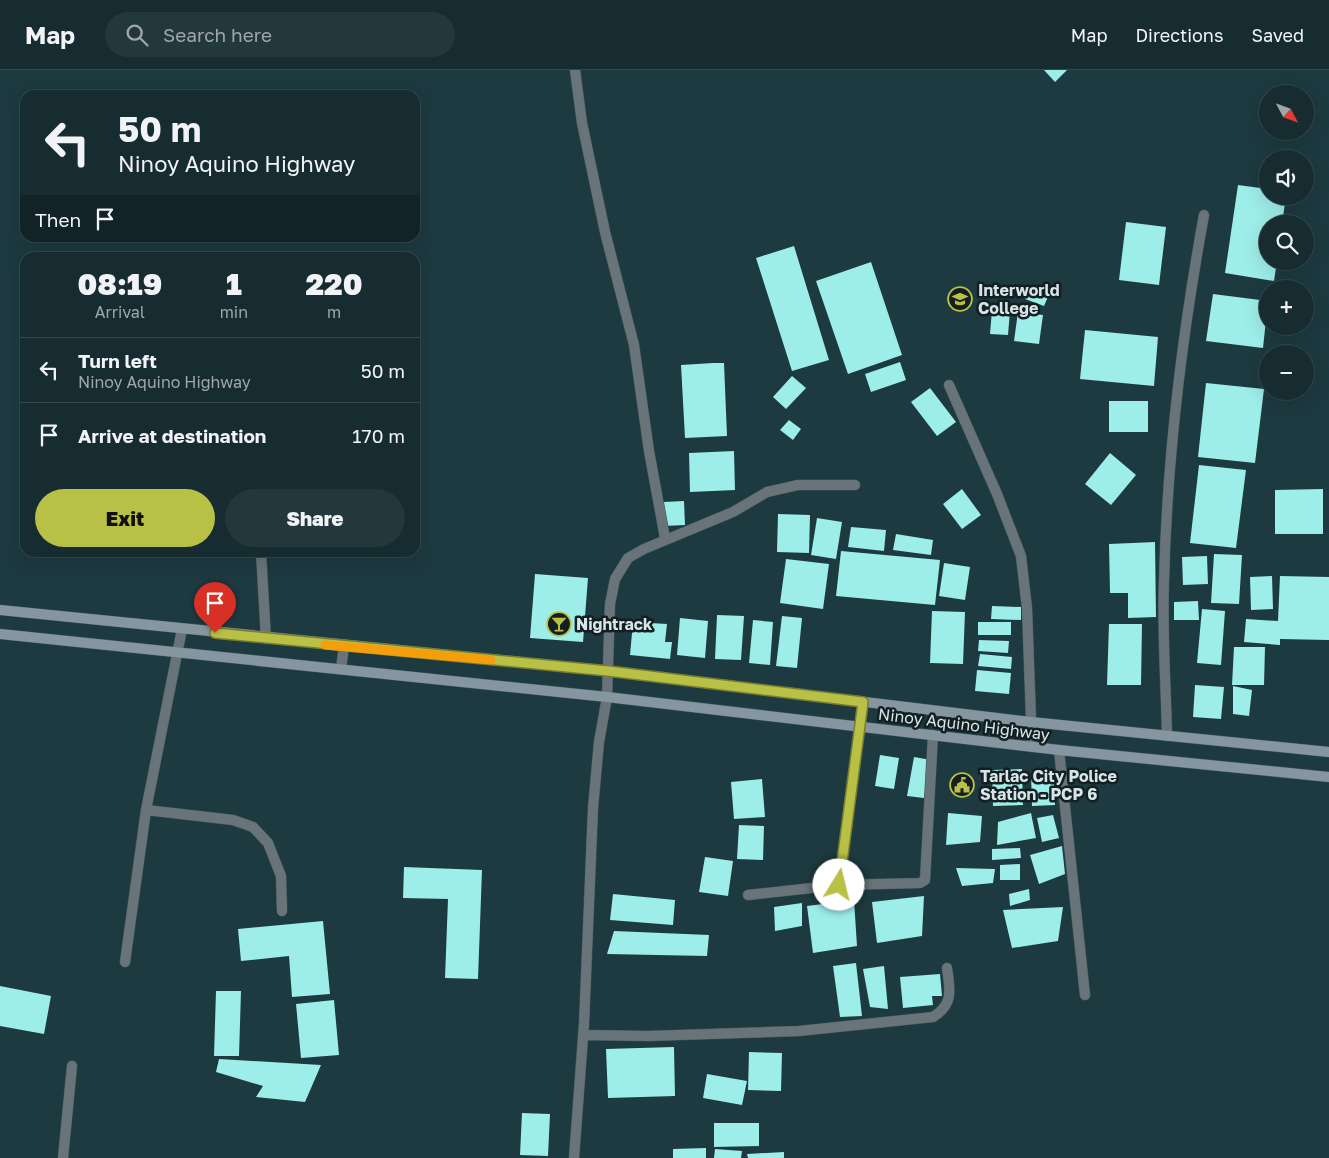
<!DOCTYPE html>
<meta charset="utf-8">
<style>
body{margin:0;font-family:"Golos Text",sans-serif;background:#23383c;color:#f1f3f6;height:100vh;display:flex;flex-direction:column;font-size:19px;white-space:nowrap}
*{box-sizing:border-box;margin:0}
p{font-size:16px;color:#9ea7ab}
.icon{flex:none;width:28px;height:28px;fill:none;stroke:currentColor;stroke-width:2;stroke-linecap:round;stroke-linejoin:round}
.map{position:relative;flex:1;overflow:hidden}
.side{position:absolute;left:20px;top:182px;width:400px;height:305px;display:flex;flex-direction:column;background:#162c30;border-radius:15px;box-shadow:0 5px 20px #0002,0 0 0 1px #35484c}
.side>*{flex:none}
.guide{position:absolute;left:20px;top:20px;width:400px;height:152px;border-radius:15px;box-shadow:0 5px 20px #0002,0 0 0 1px #35484c;background:#162c30;color:#f1f3f6;overflow:hidden}
.needle{width:32px;rotate:131deg}
.fabs{position:absolute;left:1259px;top:15px;display:grid;gap:10px}
.fabs a{display:grid;place-items:center;width:55px;height:55px;border-radius:50%;background:#162c30;box-shadow:0 5px 20px #0002,0 0 0 1px #35484c;font-size:25px}
.pin{position:absolute;display:grid;place-items:center;width:42px;height:42px;color:#fff;margin:-51px -21px;border-radius:50% 50% 50% 0;rotate:-45deg;box-shadow:0 0 5px #0007}
.pin .icon{rotate:45deg}
.me{position:absolute;width:55px;margin:-28px;rotate:9deg;stroke-linejoin:round;filter:drop-shadow(0 0 4px #0008)}
.turn{display:flex;align-items:center;gap:18px;height:105px;padding:0 15px;font-size:22px}
.turn .icon{width:65px;height:65px;stroke-width:2.5}
.turn b{display:block;font-size:35px;line-height:42px}
.then{display:flex;align-items:center;height:48px;padding:0 15px;background:#0003;gap:10px;font-size:19px}
.eta{display:flex;justify-content:space-evenly;align-items:center;height:85px;text-align:center}
.eta b{font-size:30px;font-weight:800;line-height:35px}
.button{display:flex;gap:10px;margin-top:auto;padding:10px 15px}
.button a{flex:1;height:58px;border-radius:30px;background:#b9c046;color:#111;font-size:20px;font-weight:800;line-height:58px;text-align:center}
.button a+a{background:#23383c;color:#f1f3f6}
ul{padding:0;list-style:none}
li{display:flex;align-items:center;gap:15px;height:65px;padding:0 15px;border-top:1px solid #35484c}
li div{flex:1}
li b{display:block;font-size:19px}
li em{font-style:normal}
header{display:flex;align-items:center;gap:30px;box-sizing:border-box;height:70px;padding:0 25px;background:#162c30;border-bottom:1px solid #35484c}
header strong{font-size:24px}
nav{display:flex;gap:28px;margin-inline-start:auto;font-size:18px}
.search{width:350px;height:45px;background:#23383c;display:flex;align-items:center;gap:12px;box-sizing:border-box;padding:0 18px;border-radius:28px;color:#9ea7ab;font-size:19px}
.map>svg:first-child{display:block}
</style>
<header>
<strong>Map</strong>
<div class="search"><svg class="icon" aria-label="search" viewBox="0 0 24 24"><circle cx="10" cy="10" r="6"/><path d="M15 15l6 6"/></svg>Search here</div>
<nav><a>Map</a><a>Directions</a><a>Saved</a></nav>
</header>
<div class="map">
<svg width="1329" height="1088" viewBox="0 0 1329 1088">
<rect width="100%" height="100%" fill="#1d3a40"/>
<path fill="#9dede9" d="M1044 0H1067L1055 12Z
M1238 115 1268 119V126H1286L1282 154H1268V191H1277L1274 211 1225 203Z
M1126 152 1166 157 1159 215 1119 210Z
M794 176 829 290 792 301 756 188Z
M871 192 902 285 848 304 816 211Z
M1030 216 1050 222 1044 236 1025 229Z
M1213 224 1268 231 1263 278 1206 271Z
M992 240 1010 241 1008 265 990 264Z
M1018 242 1043 245 1039 274 1014 271Z
M1085 260 1158 267 1154 316 1080 309Z
M900 292 906 310 871 322 865 304Z
M713 293H724L727 366 685 368 681 295Z
M792 306 806 318 786 339 773 327Z
M1206 313 1264 319 1255 393 1198 387Z
M930 318 956 352 937 366 911 332Z
M1109 331H1148V362H1109Z
M789 350 801 359 793 370 780 360Z
M734 381 735 420 690 422 689 383Z
M1110 383 1136 405 1111 435 1085 414Z
M1199 395 1246 400 1236 478 1190 473Z
M962 419 981 445 962 459 943 434Z
M1323 419V464H1275V420Z
M684 431 685 455 664 456V432Z
M778 444 810 445 809 483 777 482Z
M817 448 842 452 836 489 811 485Z
M851 457 886 460 884 481 848 477Z
M896 464 933 470 931 485 893 480Z
M1155 472 1156 547 1128 548V523H1110L1109 474Z
M841 481 940 490 935 535 836 526Z
M1214 484 1242 485 1239 534 1211 533Z
M1207 486 1208 514 1183 515 1182 487Z
M786 489 829 494 823 539 780 533Z
M944 493 970 497 965 530 939 526Z
M535 504 588 508 583 572 530 568Z
M1272 506 1273 539 1251 540 1250 507Z
M1280 506 1329 507V570L1280 569V575L1244 572 1246 549 1278 551Z
M1198 531 1199 550H1174V532Z
M992 536 1021 537V550L991 549Z
M1202 539 1225 541 1221 595 1197 593Z
M932 541 965 542 963 594 930 593Z
M717 545 744 546 741 590 715 589Z
M782 546 802 548 797 598 776 596Z
M680 548 708 551 705 588 677 585Z
M753 550 773 552 770 595 749 593Z
M633 552 667 554 665 572H672L670 589 630 585Z
M978 552H1011V565H978Z
M1109 554H1142L1141 615H1107Z
M979 570 1009 571 1008 583 978 581Z
M1234 577H1265L1264 615H1232Z
M980 584 1012 587 1011 599 978 596Z
M977 600 1011 603 1009 624 975 621Z
M1195 615 1224 617 1221 649 1193 647Z
M1233 616 1252 620 1249 646 1233 644Z
M880 685 899 688 894 719 875 716Z
M914 687 931 690 924 728 907 726Z
M1022 699 1023 735 993 736 992 700Z
M1054 702 1055 735 1032 736 1031 703Z
M762 709 765 747 734 749 731 712Z
M948 743 982 746 980 772 946 775Z
M1031 743 1036 768 997 775 998 752Z
M1053 745 1059 768 1042 772 1037 748Z
M739 755 764 756 763 790 737 789Z
M1062 776 1065 804 1039 814 1030 785Z
M1020 778 1021 788 992 790V779Z
M705 787 733 791 728 826 699 822Z
M1020 794V810H1000V795Z
M404 797 482 800 478 909 445 908 448 829 403 828Z
M956 798 995 799 993 813 962 816Z
M1029 819 1030 830 1010 836 1009 824Z
M613 824 675 830 673 855 610 850Z
M924 826 922 866 877 873 872 832Z
M854 830 857 876 813 883 807 836Z
M802 833V856L775 861 774 837Z
M1063 837 1058 871 1012 878 1003 840Z
M323 851 330 924 292 927 289 886 241 891 238 859Z
M614 861 709 865 707 886 607 884Z
M856 893 862 946 840 947 833 896Z
M884 896 888 939 870 937 863 899Z
M940 904 942 926H932L933 935 903 938 900 907Z
M0 916 51 926 44 964 0 956Z
M216 921H241L239 986H214Z
M334 930 339 985 301 988 296 934Z
M674 977 675 1026 608 1028 606 979Z
M749 982 782 983 781 1021 748 1020Z
M219 989 321 995 305 1032 256 1027 263 1016 216 1002Z
M707 1004 747 1011 742 1035 703 1028Z
M522 1043 550 1044 548 1086 520 1085Z
M714 1053H759V1076L714 1077Z
M706 1078V1088H673V1079Z
M715 1079 742 1081 741 1088H714Z
M784 1082V1088H748L747 1084Z"/>
<g fill="none" stroke-linecap="round" stroke-linejoin="round">
<g stroke="#3e595e" stroke-width="11">
<path id="lane" d="M949 315 997 424 1021 486 1027 538 1032 677
M341 599 344 576"/>
</g>
<g stroke="#3e595e" stroke-width="11">
<path id="street" d="M575 0 582 53 605 162 634 275 649 381 665 468
M261 482 266 569
M1167 666C1166 615 1162 562 1164 511 1167 388 1182 265 1204 145
M1059 680 1085 925
M146 740 233 750 253 757 268 773 281 806 282 841
M839 815 863 632
M748 825 839 815 920 813 925 810 933 665
M125 892 146 740 182 559
M583 965 648 966 799 961 933 947C954 934 950 920 947 898
M63 1088 72 996
M574 1088 584 954 593 738 599 672 607 627 610 534 615 509 628 488 644 479 733 442 767 422 798 415H855"/>
</g>
<g stroke="#3e595e" stroke-width="11">
<path id="secondary" d="M0 540 609 601 1031 652 1329 682
M0 564 607 627 1059 680 1329 707"/>
</g>
<use href="#lane" stroke="#687479" stroke-width="10"/>
<use href="#street" stroke="#687479" stroke-width="10"/>
<use href="#secondary" stroke="#8596a0" stroke-width="10"/>
</g>
<g fill="none" stroke-linecap="round" stroke-linejoin="round">
<g stroke="#787d2e" stroke-width="12">
<path id="route" d="M215 563 608 601 863 632 839 815"/>
</g>
<use href="#route" stroke="#b9c046" stroke-width="9"/>
<path stroke="#f59e0b" stroke-width="9" d="M325 575 491 590"/>
</g>
<defs>
<g id="university-ring" transform="scale(1.25)"><circle r="9.5" fill="#131f21" stroke="#b9c046" stroke-width="1.5"/><path d="M0-5L7-2L0 1L-7-2ZM-4 1L0 2.5L4 1V4Q0 6-4 4Z" fill="#b9c046"/></g>
<g id="bar-ring" transform="scale(1.25)"><circle r="9.5" fill="#131f21" stroke="#b9c046" stroke-width="1.5"/><path d="M-6-5H6L.8 .8V4.5H3.5V6h-7V4.5H-.8V.8Z" fill="#b9c046"/></g>
<g id="civic-ring" transform="scale(1.25)"><circle r="9.5" fill="#131f21" stroke="#b9c046" stroke-width="1.5"/><path d="M-.6-6.5H3V-4.5H.6V-3L4-1V1h2V6H-6V1h2V-1L-.6-3ZM-1.2 2.5V6h2.4V2.5Z" fill="#b9c046"/></g>
</defs>
<g fill-rule="evenodd">
<use href="#university-ring" x="960" y="229"/>
<use href="#bar-ring" x="559" y="554"/>
<use href="#civic-ring" x="962" y="715"/>
</g>
<g text-anchor="middle" dominant-baseline="central" stroke-width="5" stroke-linejoin="round" paint-order="stroke">
<g font-size="16" font-weight="bold" fill="#d5e5e8" stroke="#131f21" text-anchor="start">
<text x="978" y="220">Interworld<tspan x="978" dy="18">College</tspan></text>
<text x="576" y="554">Nightrack</text>
<text x="980" y="706">Tarlac City Police<tspan x="980" dy="18">Station - PCP 6</tspan></text>
</g>
<g font-size="16" fill="#d5e5e8" stroke="#131f21">
<text transform="translate(964 654) rotate(7)">Ninoy Aquino Highway</text>
</g>
</g>
</svg>
<div class="fabs">
<a><svg class="needle" viewBox="-14 -14 28 28"><path d="M0-13l5 13h-10z" fill="#e53935"/><path d="M0 13l5-13h-10z" fill="#9ea7ab"/></svg></a>
<a><svg class="icon" aria-label="sound" viewBox="0 0 24 24"><path d="M4 9h4l5-4v14l-5-4H4zM17 9q2 3 0 6"/></svg></a>
<a><svg class="icon" aria-label="search" viewBox="0 0 24 24"><circle cx="10" cy="10" r="6"/><path d="M15 15l6 6"/></svg></a>
<a>+</a>
<a>−</a>
</div>
<div class="pin" style="left:215px;top:563px;background:#d93025"><svg class="icon" aria-label="arrive" viewBox="0 0 24 24"><path d="M6 21V4h12l-3 4 3 4H6"/></svg></div>
<svg class="me" style="left:839px;top:815px" viewBox="-20 -20 40 40"><circle r="19" fill="#fff"/><path d="M0-13L10 11 0 6-10 11z" fill="#b9c046"/></svg>
<div class="guide">
<div class="turn"><svg class="icon" aria-label="left" viewBox="0 0 24 24"><path d="M17 20v-9H6M10 6l-5 5 5 5"/></svg><div><b>50 m</b>Ninoy Aquino Highway</div></div>
<div class="then">Then<svg class="icon" aria-label="arrive" viewBox="0 0 24 24"><path d="M6 21V4h12l-3 4 3 4H6"/></svg></div>
</div>
<section class="side">
<div class="eta">
<div><b>08:19</b><p>Arrival</p></div>
<div><b>1</b><p>min</p></div>
<div><b>220</b><p>m</p></div>
</div>
<ul>
<li><svg class="icon" aria-label="left" viewBox="0 0 24 24"><path d="M17 20v-9H6M10 6l-5 5 5 5"/></svg><div><b>Turn left</b><p>Ninoy Aquino Highway</p></div><em>50 m</em></li>
<li><svg class="icon" aria-label="arrive" viewBox="0 0 24 24"><path d="M6 21V4h12l-3 4 3 4H6"/></svg><div><b>Arrive at destination</b></div><em>170 m</em></li>
</ul>
<div class="button"><a>Exit</a><a>Share</a></div>
</section>
</div>
